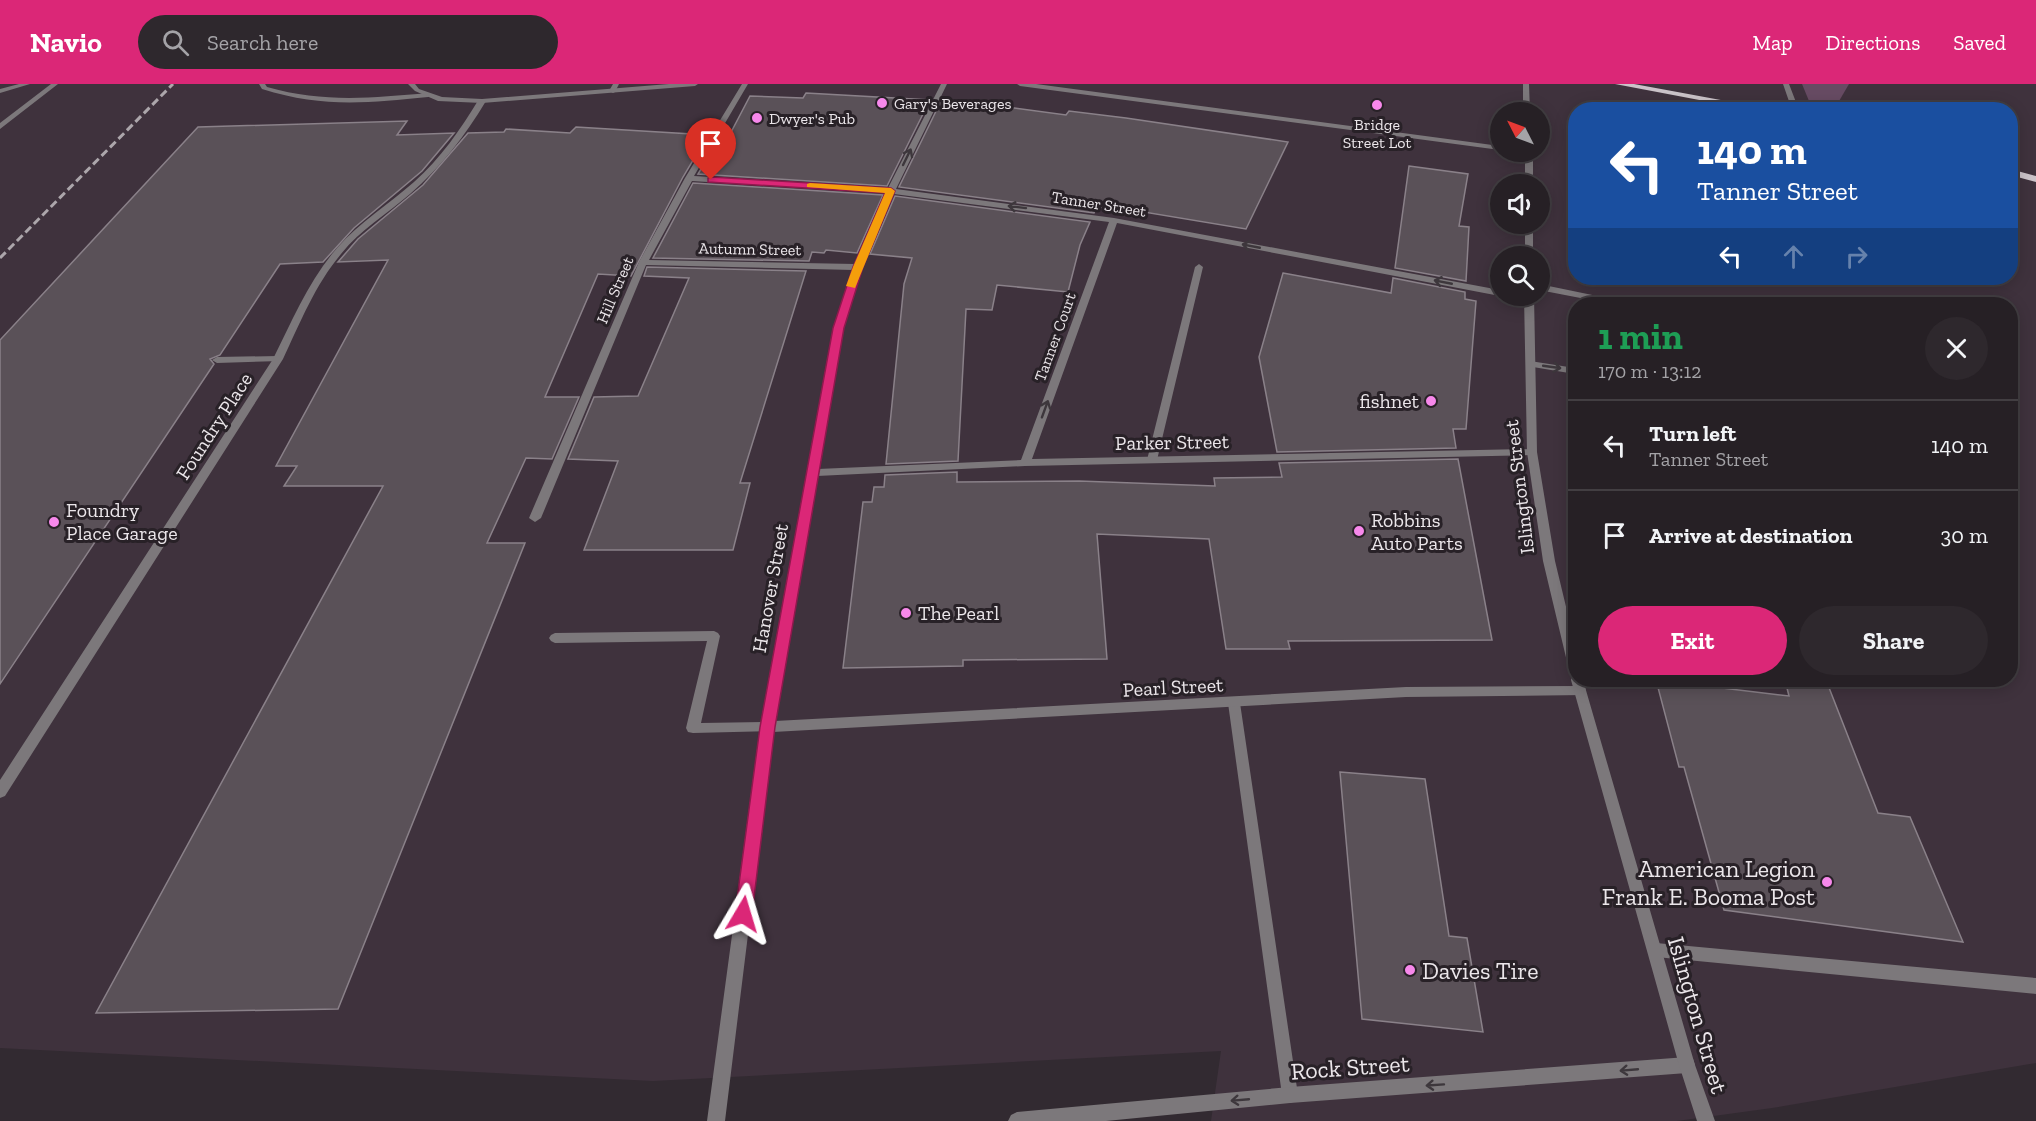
<!DOCTYPE html>
<meta charset="utf-8">
<style>
body{margin:0;font-family:"Zilla Slab",serif;background:#2e282d;color:#f1f3f6;height:100vh;display:flex;flex-direction:column;font-size:22px;white-space:nowrap}
*{box-sizing:border-box;margin:0}
p{font-size:20px;color:#a4a3a7}
.icon{flex:none;width:33px;height:33px;fill:none;stroke:currentColor;stroke-width:2;stroke-linecap:round;stroke-linejoin:round}
.map{position:relative;flex:1;overflow:hidden}
.drawer{position:absolute;left:1568px;top:213px;width:450px;height:390px;display:flex;flex-direction:column;background:#262025;border-radius:24px;box-shadow:0 3px 15px #0003,0 0 0 2px #423e42}
.drawer>*{flex:none}
.banner{position:absolute;left:1568px;top:18px;width:450px;height:183px;border-radius:24px;box-shadow:0 3px 15px #0003,0 0 0 2px #423e42;background:#1a4fa0;color:#fff;overflow:hidden}
.needle{width:39px;rotate:312deg}
.controls{position:absolute;left:1490px;top:18px;display:grid;gap:12px}
.controls a{display:grid;place-items:center;width:60px;height:60px;border-radius:50%;background:#262025;box-shadow:0 3px 15px #0003,0 0 0 2px #423e42;font-size:30px}
.pin{position:absolute;display:grid;place-items:center;width:51px;height:51px;color:#fff;margin:-62px -26px;border-radius:50% 50% 50% 0;rotate:-45deg;box-shadow:0 0 6px #0007}
.pin .icon{rotate:45deg}
.me{position:absolute;width:66px;margin:-33px;rotate:7deg;stroke-linejoin:round;filter:drop-shadow(0 0 4px #0008)}
.turn{display:flex;align-items:center;gap:21px;height:126px;padding:0 30px;font-size:27px}
.turn .icon{width:78px;height:78px;stroke-width:2.5}
.turn b{display:block;font-size:42px;line-height:51px}
.lanes{display:flex;align-items:center;height:57px;padding:0 30px;background:#0003;justify-content:center;gap:30px;direction:ltr}
.lanes .off{opacity:.35}
.round{display:grid;place-items:center;flex:none;width:63px;height:63px;border-radius:32px;background:#2e282d}
.summary{display:flex;align-items:center;justify-content:space-between;height:102px;padding:0 30px}
h1{font-size:36px;font-weight:700;line-height:45px;color:#1e9e55}
.cta{display:flex;gap:12px;margin-top:auto;padding:12px 30px}
.cta a{flex:1;height:69px;border-radius:36px;background:#db2777;color:#fff;font-size:24px;font-weight:700;line-height:69px;text-align:center}
.cta a+a{background:#2e282d;color:#f1f3f6}
ul{padding:0;list-style:none}
li{display:flex;align-items:center;gap:18px;height:90px;padding:0 30px;border-top:2px solid #423e42}
li div{flex:1}
li b{display:block;font-size:22px}
li em{font-style:normal}
header{display:flex;align-items:center;gap:36px;box-sizing:border-box;height:84px;padding:0 30px;background:#db2777;color:#fff}
header strong{font-size:28px}
nav{display:flex;gap:33px;margin-inline-start:auto;font-size:21px}
.search{width:420px;height:54px;background:#2e282d;display:flex;align-items:center;gap:15px;box-sizing:border-box;padding:0 21px;border-radius:33px;color:#a4a3a7;font-size:22px}
.map>svg:first-child{display:block}
</style>
<header>
<strong>Navio</strong>
<div class="search"><svg class="icon" aria-label="search" viewBox="0 0 24 24"><circle cx="10" cy="10" r="6"/><path d="M15 15l6 6"/></svg>Search here</div>
<nav><a>Map</a><a>Directions</a><a>Saved</a></nav>
</header>
<div class="map">
<svg width="2036" height="1037" viewBox="0 0 2036 1037">
<rect width="100%" height="100%" fill="#322a31"/>
<path fill="#3f323d" fill-rule="evenodd" d="M0 0H2036V979L1772 1024 1677 1037H1211L1221 967 653 997 0 964ZM1575 26H2010V194H1575ZM1500 28H1539V68H1500ZM1500 100H1539V140H1500ZM1500 172H1539V212H1500ZM1575 220H2010V596H1575Z"/>
<path fill="#674b63" d="M1802 0H1849L1835 24 1809 17Z"/>
<path fill="#5a5158" stroke="#8a8189" stroke-width="1.5" d="M806 9 930 16 887 102 698 90 720 52H729L750 12 803 14Z
M941 17 977 19 1066 31 1069 27 1126 34 1288 58 1246 145 1114 123 1113 125 1096 122 1094 129 899 103Z
M407 37 397 51 454 49 422 87 354 144 323 178 280 180 220 271 210 275 214 280 0 600V256L198 43Z
M576 43 708 51 683 93 631 192 598 190 545 313H579L552 375 526 374 487 459H525L338 925 96 929 383 402H284L297 382H276L388 176 338 178 358 155 423 101 468 49 504 48 506 45 570 49Z
M1409 82 1468 90 1459 142 1469 143 1466 197 1395 184Z
M693 99 883 111 857 169 826 166 824 169 812 168 809 177 653 174Z
M895 112 1090 138 1080 161 1068 208 997 201 992 226 966 225 958 377 886 380 904 200 912 174 870 170Z
M647 183 806 187 740 399H750L733 466H584L618 377 568 375 594 313 638 312 689 194 644 192Z
M1283 189 1391 209 1393 194 1465 208V215L1476 217 1466 345H1453L1456 364 1277 368 1259 273Z
M1458 375 1492 556 1288 557 1290 565H1226L1209 455 1097 450 1107 575 963 576V582L843 584 863 418H872L874 403H884L885 391 957 388V398L1079 397 1215 402 1214 394 1282 393 1279 379Z
M1656 596 1789 612 1785 596H1826L1878 729 1910 733 1963 858 1724 826 1684 683H1679Z
M1340 688 1425 695 1449 852 1467 854 1483 948 1362 935Z"/>
<g fill="none" stroke-linecap="round" stroke-linejoin="round">
<path fill="#7c787b" fill-rule="evenodd" d="M19 0H30L0 9V5Z
M51 0H58L0 45V39Z
M259 0H265L267 3C323 19 371 14 428 9L432 11 428 13C367 19 322 24 262 5Z
M613 0H619L615 8 613 9 609 7Z
M1199 180 1203 183 1157 376 1152 379 1147 376 1195 183Z
M1539 200 1602 213 1608 220H1599L1596 217 1539 206Z
M278 272 281 273V277L217 279 212 276 217 273Z
M1530 277 1575 284V290L1527 282V278Z
M714 547 718 549 720 552 701 639 767 638 772 639 774 643 772 647 693 649 688 648 686 644 707 557 555 559 551 557 549 554 551 551 555 549Z
M1234 614 1239 615 1240 619 1298 1011 1296 1017 1290 1019 1284 1017 1282 1011 1228 619 1229 615Z
M1656 859 2036 894V910L1656 873 1651 871 1648 866 1651 861Z"/>
<path fill="#7c787b" fill-rule="evenodd" d="M742 0H748L694 92 888 104 941 0H947L896 105 1114 134 1500 206V212L1117 139 1032 375 1532 365 1537 368 1532 371 1025 382 817 392 775 637 1406 603 1580 602 1585 603 1586 607 1585 611 1406 613 773 648 725 1037H707L760 643 833 244 853 186 646 181 541 434 535 438 529 434 639 178 685 94ZM692 97 886 109 855 180 649 176ZM894 110 1109 138 1021 376 818 385 843 244 862 183Z
M1783 0H1789L1799 26H1792Z
M479 15 486 17C465 52 441 83 410 110 387 130 360 146 341 170 315 201 300 239 283 275L5 712 0 714V696L273 275C292 237 309 196 337 164 360 138 389 120 414 98 441 74 460 46 479 15Z
M1509 212H1530L1534 214C1528 218 1515 216 1509 212Z
M1687 973 1693 975 1695 981 1693 987 1687 989 1290 1019 1106 1037H1008L1011 1031 1017 1028 1290 1003Z"/>
<path fill="#7c787b" fill-rule="evenodd" d="M408 0H415L419 5 442 13 482 15 669 0H698L695 2 482 19 438 17 415 7Z
M1017 0H1036L1500 62V66L1020 2Z
M1523 0H1529L1530 28H1523Z
M1525 68H1533V100H1525Z
M1525 140H1533V172H1525Z
M1524 212H1534L1537 368 1555 477 1575 560V591L1571 589 1569 586 1543 477 1527 368Z
M1572 592H1575V596H1583L1695 981 1715 1037H1697L1679 981 1571 596Z"/>
<path fill="#cbc3c9" fill-rule="evenodd" d="M1615 0H1634L1775 26H1752Z
M2010 85 2036 92V98L2010 91Z"/>
<path stroke="#aca6ab" stroke-width="3" stroke-dasharray="8 4" stroke-linecap="butt" d="M0 174 173 0"/>
</g>
<defs><path id="oneway-shaft" d="M-6 0H5M1.5-3L5.5 0L1.5 3" fill="none" stroke-width="1.6" stroke-linecap="round" stroke-linejoin="round" transform="scale(1.5)"/></defs>
<g stroke="#3d373c">
<use href="#oneway-shaft" transform="translate(907 73) rotate(-64)"/>
<use href="#oneway-shaft" transform="translate(1017 123) rotate(-173)"/>
<use href="#oneway-shaft" transform="translate(1251 162) rotate(-169)"/>
<use href="#oneway-shaft" transform="translate(1443 198) rotate(-169)"/>
<use href="#oneway-shaft" transform="translate(1552 283) rotate(8)"/>
<use href="#oneway-shaft" transform="translate(1045 325) rotate(-70)"/>
<use href="#oneway-shaft" transform="translate(1629 986) rotate(175)"/>
<use href="#oneway-shaft" transform="translate(1435 1001) rotate(176)"/>
<use href="#oneway-shaft" transform="translate(1240 1016) rotate(175)"/>
</g>
<path fill="#db2777" stroke="#8e194d" stroke-width="1.5" d="M711 93 891 104 895 107 863 183 844 244 775 643 752 830 749 836 743 838 737 836 735 830 760 643 833 244 853 183 885 109 708 98V94Z"/>
<path fill="#f59e0b" d="M810 99 891 104 895 107 855 204 846 202 853 183 885 109 807 103V100Z"/>
<g fill="#f788eb" stroke="#282127" stroke-width="2">
<circle cx="882" cy="19" r="6"/>
<circle cx="1377" cy="21" r="6"/>
<circle cx="757" cy="34" r="6"/>
<circle cx="1431" cy="317" r="6"/>
<circle cx="54" cy="438" r="6"/>
<circle cx="1359" cy="447" r="6"/>
<circle cx="906" cy="529" r="6"/>
<circle cx="1827" cy="798" r="6"/>
<circle cx="1410" cy="886" r="6"/>
</g>
<g text-anchor="middle" dominant-baseline="central" stroke-width="6" stroke-linejoin="round" paint-order="stroke">
<g font-size="16" fill="#ebe6ea" stroke="#282127" text-anchor="start">
<text x="894" y="19">Gary's Beverages</text>
<text x="769" y="34">Dwyer's Pub</text>
<text x="1377" y="40" text-anchor="middle">Bridge<tspan x="1377" dy="18">Street Lot</tspan></text>
</g>
<g font-size="16" fill="#ebe6ea" stroke="#282127">
<text transform="translate(1099 120) rotate(9)">Tanner Street</text>
<text transform="translate(750 165) rotate(1)">Autumn Street</text>
<text transform="translate(615 206) rotate(-67)">Hill Street</text>
<text transform="translate(1055 253) rotate(-70)">Tanner Court</text>
</g>
<g font-size="20" fill="#ebe6ea" stroke="#282127" text-anchor="start">
<text x="1419" y="317" text-anchor="end">fishnet</text>
<text x="66" y="426">Foundry<tspan x="66" dy="23">Place Garage</tspan></text>
<text x="1371" y="436">Robbins<tspan x="1371" dy="23">Auto Parts</tspan></text>
<text x="918" y="529">The Pearl</text>
</g>
<g font-size="20" fill="#ebe6ea" stroke="#282127">
<text transform="translate(214 342) rotate(-57)">Foundry Place</text>
<text transform="translate(1172 358) rotate(-1)">Parker Street</text>
<text transform="translate(1519 403) rotate(-97)">Islington Street</text>
<text transform="translate(770 504) rotate(-80)">Hanover Street</text>
<text transform="translate(1173 603) rotate(-3)">Pearl Street</text>
</g>
<g font-size="24" fill="#ebe6ea" stroke="#282127" text-anchor="end">
<text x="1815" y="784">American Legion<tspan x="1815" dy="28">Frank E. Booma Post</tspan></text>
<text x="1422" y="886" text-anchor="start">Davies Tire</text>
</g>
<g font-size="24" fill="#ebe6ea" stroke="#282127">
<text transform="translate(1698 931) rotate(74)">Islington Street</text>
<text transform="translate(1350 983) rotate(-4)">Rock Street</text>
</g>
</g>
</svg>
<div class="controls">
<a><svg class="needle" viewBox="-14 -14 28 28"><path d="M0-13l5 13h-10z" fill="#e53935"/><path d="M0 13l5-13h-10z" fill="#a4a3a7"/></svg></a>
<a><svg class="icon" aria-label="sound" viewBox="0 0 24 24"><path d="M4 9h4l5-4v14l-5-4H4zM17 9q2 3 0 6"/></svg></a>
<a><svg class="icon" aria-label="search" viewBox="0 0 24 24"><circle cx="10" cy="10" r="6"/><path d="M15 15l6 6"/></svg></a>
</div>
<div class="pin" style="left:711px;top:96px;background:#d93025"><svg class="icon" aria-label="arrive" viewBox="0 0 24 24"><path d="M6 21V4h12l-3 4 3 4H6"/></svg></div>
<svg class="me" style="left:743px;top:830px" viewBox="-20 -20 40 40"><path d="M0-17L14 15 0 8-14 15z" fill="#db2777" stroke="#fff" stroke-width="4"/></svg>
<div class="banner">
<div class="turn"><svg class="icon" aria-label="left" viewBox="0 0 24 24"><path d="M17 20v-9H6M10 6l-5 5 5 5"/></svg><div><b>140 m</b>Tanner Street</div></div>
<div class="lanes"><svg class="icon" aria-label="left" viewBox="0 0 24 24"><path d="M17 20v-9H6M10 6l-5 5 5 5"/></svg><svg class="icon off" aria-label="ahead" viewBox="0 0 24 24"><path d="M12 20V5M6 11l6-6 6 6"/></svg><svg class="icon off" aria-label="right" viewBox="0 0 24 24"><path d="M7 20v-9h11M14 6l5 5-5 5"/></svg></div>
</div>
<section class="drawer">
<div class="summary"><div><h1>1 min</h1><p>170 m · 13:12</p></div><a class="round"><svg class="icon" aria-label="close" viewBox="0 0 24 24"><path d="M6 6l12 12M18 6L6 18"/></svg></a></div>
<ul>
<li><svg class="icon" aria-label="left" viewBox="0 0 24 24"><path d="M17 20v-9H6M10 6l-5 5 5 5"/></svg><div><b>Turn left</b><p>Tanner Street</p></div><em>140 m</em></li>
<li><svg class="icon" aria-label="arrive" viewBox="0 0 24 24"><path d="M6 21V4h12l-3 4 3 4H6"/></svg><div><b>Arrive at destination</b></div><em>30 m</em></li>
</ul>
<div class="cta"><a>Exit</a><a>Share</a></div>
</section>
</div>
